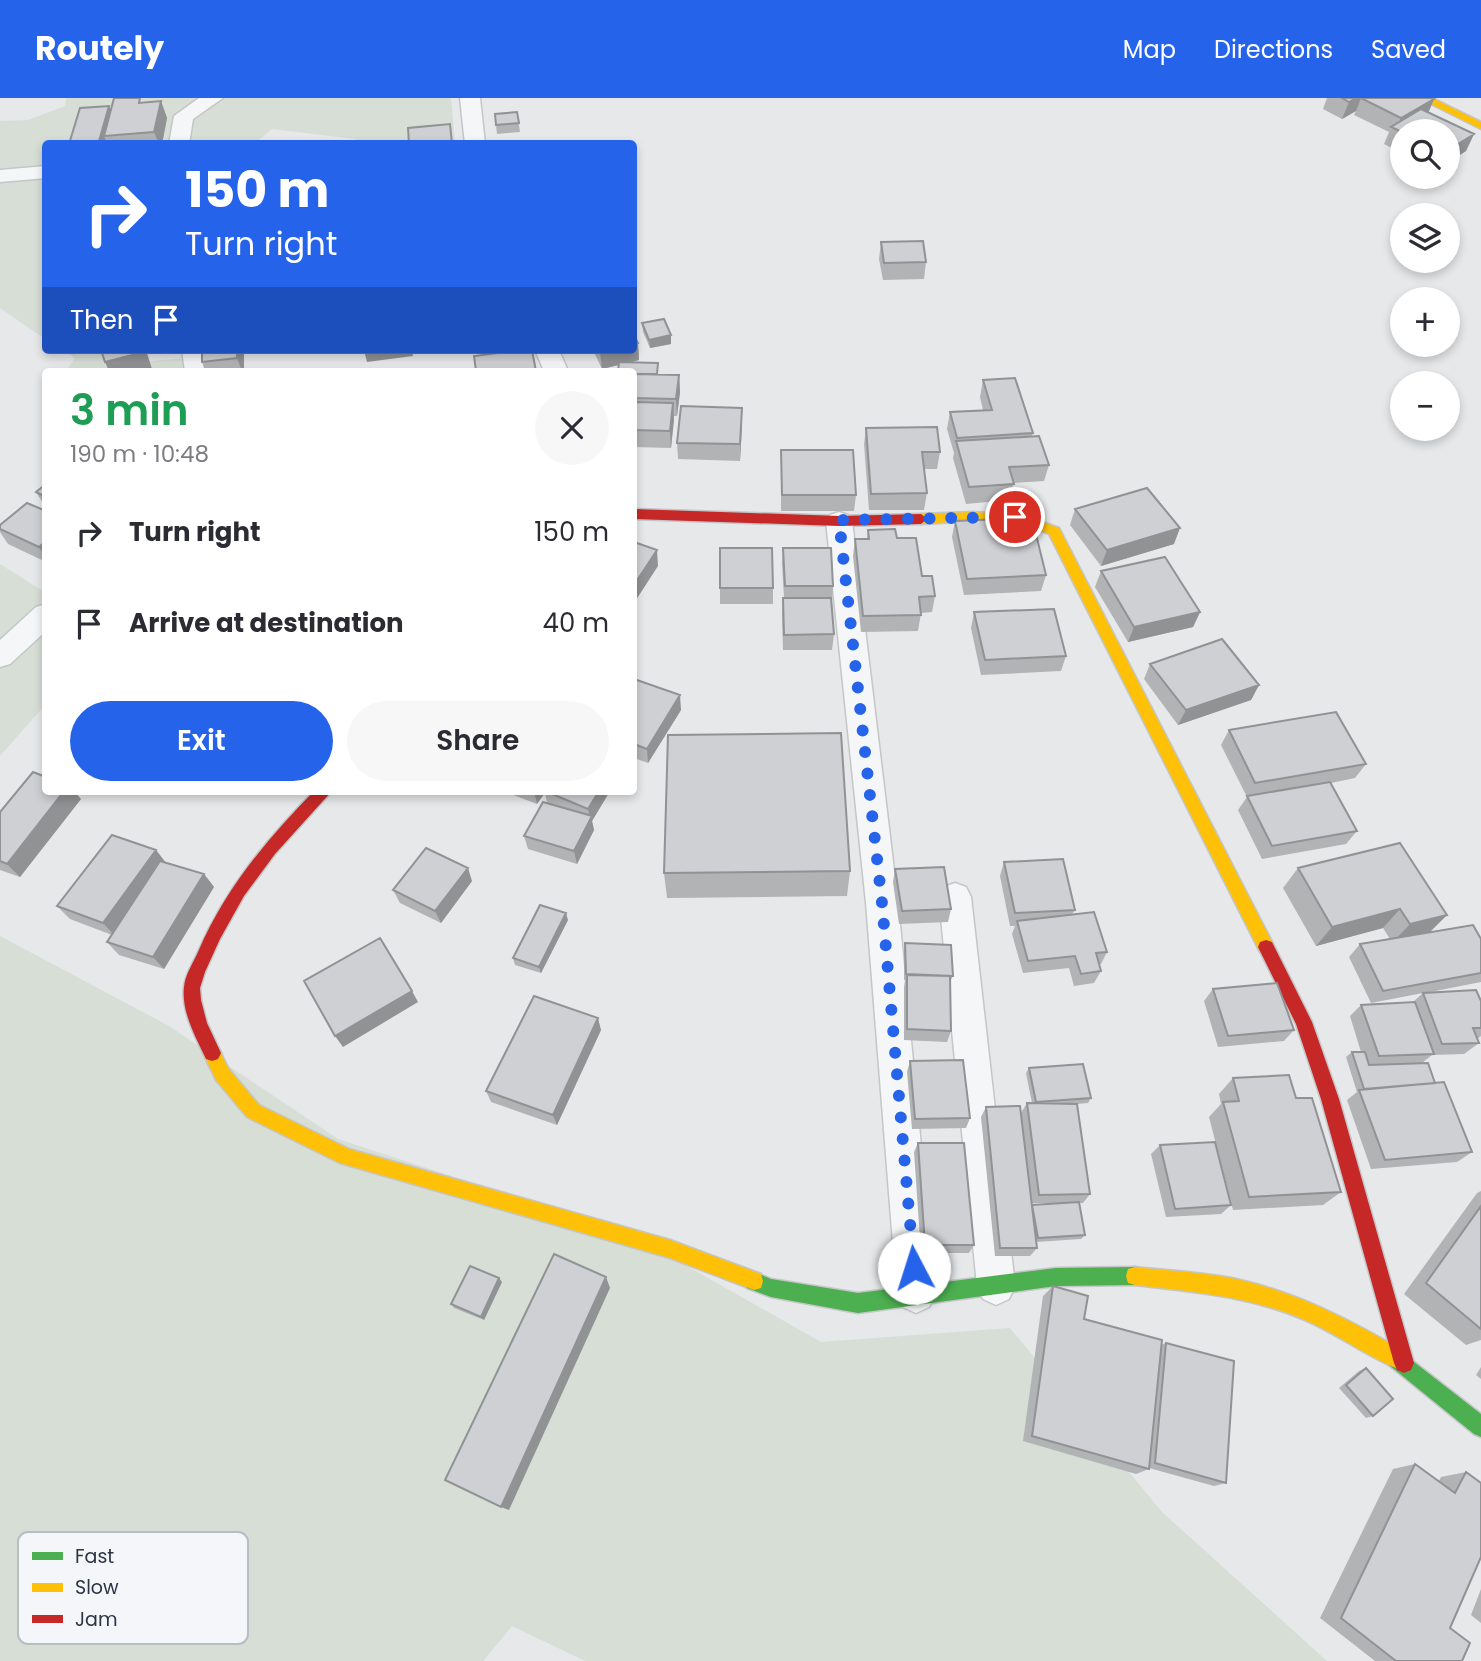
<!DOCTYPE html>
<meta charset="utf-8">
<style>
body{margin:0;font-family:Poppins,sans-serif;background:#f7f7f7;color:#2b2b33;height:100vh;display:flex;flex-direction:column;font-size:26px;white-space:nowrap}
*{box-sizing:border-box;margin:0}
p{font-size:23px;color:#7c7c81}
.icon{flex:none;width:38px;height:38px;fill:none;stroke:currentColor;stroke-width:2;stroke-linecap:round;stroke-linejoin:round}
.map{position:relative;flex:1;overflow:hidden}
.panel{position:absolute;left:42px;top:270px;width:595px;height:427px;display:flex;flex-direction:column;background:#fff;border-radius:7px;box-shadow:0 4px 10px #0003}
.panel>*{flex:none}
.hud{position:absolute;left:42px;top:42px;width:595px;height:214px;border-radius:7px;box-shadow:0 4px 10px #0003;background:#2563eb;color:#fff;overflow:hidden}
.tools{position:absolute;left:1390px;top:21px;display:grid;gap:14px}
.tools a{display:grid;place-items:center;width:70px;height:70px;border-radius:50%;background:#fff;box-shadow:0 4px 10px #0003;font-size:35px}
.pin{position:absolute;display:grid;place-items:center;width:60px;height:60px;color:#fff;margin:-30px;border:4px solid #fff;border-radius:50%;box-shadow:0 2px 7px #0007}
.me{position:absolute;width:77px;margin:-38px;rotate:355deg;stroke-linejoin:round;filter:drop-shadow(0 0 5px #0008)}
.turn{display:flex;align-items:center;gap:24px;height:147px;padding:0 28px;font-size:32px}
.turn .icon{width:91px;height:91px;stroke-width:2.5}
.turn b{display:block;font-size:49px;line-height:60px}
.then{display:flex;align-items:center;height:66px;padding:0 28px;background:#0003;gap:14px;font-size:26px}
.round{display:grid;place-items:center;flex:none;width:74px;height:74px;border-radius:37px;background:#f7f7f7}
.overview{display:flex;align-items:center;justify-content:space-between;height:119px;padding:0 28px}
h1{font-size:42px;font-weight:600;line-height:52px;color:#1e9e55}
.cta{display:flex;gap:14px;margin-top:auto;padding:14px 28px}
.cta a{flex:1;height:80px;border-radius:42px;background:#2563eb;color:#fff;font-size:28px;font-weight:600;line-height:80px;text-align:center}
.cta a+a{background:#f7f7f7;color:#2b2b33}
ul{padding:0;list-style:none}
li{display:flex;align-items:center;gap:21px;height:91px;padding:0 28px}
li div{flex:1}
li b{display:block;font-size:26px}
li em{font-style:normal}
header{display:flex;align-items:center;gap:42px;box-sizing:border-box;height:98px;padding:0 35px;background:#2563eb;color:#fff}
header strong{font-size:33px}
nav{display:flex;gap:38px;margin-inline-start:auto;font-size:24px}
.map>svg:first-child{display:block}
</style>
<header>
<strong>Routely</strong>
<nav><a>Map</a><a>Directions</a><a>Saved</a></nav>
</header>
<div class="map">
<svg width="1481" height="1563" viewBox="0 0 1481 1563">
<rect width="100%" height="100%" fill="#e6e8ea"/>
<path fill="#d6ded6" d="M66 0H451L455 45H358L355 41 272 31 255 45 46 46 45 241 0 210V23L28 22 65 8Z
M63 252H114L118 266 197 259 198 273H66L75 260Z
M0 466 46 495 45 607 0 658Z
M0 838 169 928 338 1041 634 1138 821 1244 1010 1230 1162 1414 1327 1563H585L512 1528 483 1563H0Z"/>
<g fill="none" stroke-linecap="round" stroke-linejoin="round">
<g stroke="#c4c6c8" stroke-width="3">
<path id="street" d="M199 0H223L193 21 189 46H169L174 18Z
M460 0H480L485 46H465Z
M46 68V80L0 84V72Z
M182 252H206L209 273H185Z
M535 252H559L568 273H544Z
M839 414 848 417 852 423 898 805 935 1196 929 1209 916 1215 903 1209 897 1196 866 805 826 423 830 417Z
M46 506V533L10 566 0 569V542L36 509Z
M955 785 966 789 971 799 1015 1188 1009 1201 996 1207 983 1201 977 1188 939 799 944 789Z"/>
</g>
<g stroke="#c4c6c8" stroke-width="3">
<path id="fast" d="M1135 1169 1142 1171 1144 1178 1142 1185 1135 1187 1056 1188 858 1215 771 1199 747 1190 745 1183 747 1176 754 1174 771 1181 858 1195 1056 1170Z
M1396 1250 1481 1316V1339L1474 1336 1389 1267 1386 1260 1389 1253Z"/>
</g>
<g stroke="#c4c6c8" stroke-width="3">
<path id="slow" d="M1419 0H1432L1481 24V31Z
M972 414 1023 417 1059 430 1272 844 1274 849 1272 854 1266 856 1260 854 1049 436C1008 417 965 424 921 426L915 421 921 416Z
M212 947 218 949 228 970 259 1007 349 1051 670 1142 761 1176 763 1183 761 1190 754 1192 670 1160 340 1065 247 1019 216 982 203 955 206 949Z
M1135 1169C1169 1173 1203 1174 1236 1181 1296 1194 1351 1222 1403 1253L1406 1260 1403 1267 1396 1270C1364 1257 1336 1235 1305 1222 1250 1198 1193 1194 1135 1187L1128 1185 1126 1178 1128 1171Z"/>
</g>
<g stroke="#c4c6c8" stroke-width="3">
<path id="jam" d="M634 411 839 418 921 416 927 421 921 426 839 428 634 421Z
M314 693H332L275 756 244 798 220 841 205 874 200 890 201 902 207 925 221 955 218 961 212 963 206 961C196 940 181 913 184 889 185 877 193 865 198 854 225 791 267 741 314 693Z
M1266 842 1272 844 1312 924 1339 1001 1414 1265 1411 1272 1404 1275 1397 1272 1394 1265 1321 1001 1296 926 1258 849 1260 844Z"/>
</g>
<use href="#street" fill="#f5f6f7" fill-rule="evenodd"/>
<use href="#fast" fill="#4caf50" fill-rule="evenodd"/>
<use href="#slow" fill="#ffc107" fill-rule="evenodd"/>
<use href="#jam" fill="#c62828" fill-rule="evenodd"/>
</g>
<path fill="#b1b3b5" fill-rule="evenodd" d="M1327 0H1431L1434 1 1428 15 1474 36 1466 53 1447 65V33H1400L1402 34V55L1384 46 1389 34 1354 17 1356 13 1342 21 1323 11Z
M161 3 167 20 162 46H69L111 12 145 5Z
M517 14 520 34 497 36 496 27Z
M881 144 926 164 924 181 883 182 879 161Z
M642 225 671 246 650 250 643 234Z
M638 245 639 262 632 264 658 265V276L679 277 680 294 677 318H674L671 350 634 349V273L618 267 602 271 593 252H634Z
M244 252V273H205L202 264Z
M419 252H437L419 254Z
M983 282 1033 335 1032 338 1049 367 1044 383 1013 385 1010 402 966 406 953 360 954 355 947 331 950 314 983 312 980 299Z
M742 310 740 363 678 361 677 345Z
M866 330 940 354 937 371H924L927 395 924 412H869L864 346Z
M781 352 856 397 854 413H781Z
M46 386V410L36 394Z
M1075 411 1174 446 1101 468 1070 427Z
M46 413V464L8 446 0 434V427Z
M955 423 1046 477 1041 493 964 497 952 439Z
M868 432 897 440 935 498 932 514 921 515 918 533 861 534 853 458 855 441H867Z
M720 450 773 490V506H720Z
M783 450 833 488 832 504 834 536 832 552H783L782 516 783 500H784L782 466Z
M1101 473 1200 514 1193 529 1128 544 1095 489Z
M974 514 1066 558 1061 573 981 577 971 530Z
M1150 566 1259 587 1251 602 1178 627 1144 581Z
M634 581 681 612 648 665 634 660Z
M1229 632 1366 666 1355 680 1331 685 1357 733 1346 746 1262 761 1238 712 1247 699 1221 647Z
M503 693H610L592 723 594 732 577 766 528 751 524 738 547 705 545 695 537 706Z
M81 701 20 779 0 772V714Z
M156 752 166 765 204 776 214 789 164 871 119 857 107 844 112 837 70 821 57 808Z
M1004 764 1075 812 1072 816 1107 854 1101 866H1099L1101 873 1094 885 1074 888 1069 870 1023 875 1012 836 1015 828H1010L1000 778Z
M1298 770 1447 817 1429 834 1481 841V884L1425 895 1481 903V938L1477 941 1479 945 1464 956 1432 957 1422 965 1435 985 1472 1054 1457 1064 1371 1071 1347 1002 1357 994 1346 959 1352 954H1361L1350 918 1361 907 1413 904 1423 895 1371 905 1349 859 1360 846 1390 841 1383 830 1316 848 1283 790Z
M895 771 951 811 948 824 899 826 893 784Z
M850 773 847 798 667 800 664 775Z
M472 783 441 825 400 805 393 792Z
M568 822 541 875 515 867 513 860Z
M905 845 953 878 950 884 951 933 947 944 904 942V889L905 882H904V852Z
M1213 891 1294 932 1284 943 1218 949 1204 903Z
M601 932 557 1027 491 1004 486 993Z
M910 963 970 1020 966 1030 912 1031 907 974Z
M1029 970 1091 1000 1088 1005 1077 1006 1090 1096 1083 1105H1079L1085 1137 1081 1141 1036 1144 1037 1150 1030 1158H995L981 1019 986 1009 1021 1015 1027 1005H1032L1026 975ZM1023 1034 1032 1105H1059L1032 1107Z
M1233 980 1296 1000 1341 1094 1323 1107 1233 1112 1209 1019 1221 1006 1219 996Z
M918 1045 974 1147 969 1155H921L914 1054Z
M1160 1047 1231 1107 1221 1116 1166 1119 1151 1056Z
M1481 1093V1242L1466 1247 1404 1196 1477 1095Z
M502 1184 484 1222 454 1210 451 1206Z
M1053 1188 1084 1221 1161 1247 1166 1245 1226 1385 1214 1388 1149 1370V1371L1136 1376 1023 1343 1043 1198Z
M1481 1269V1281L1476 1277Z
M1366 1270 1373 1318 1366 1320 1339 1290 1359 1273Z
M1415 1366 1439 1383 1441 1379 1466 1374 1450 1530 1462 1563H1375L1320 1520 1393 1371Z
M1481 1491V1525L1471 1517Z"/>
<path fill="#909294" d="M1356 0H1378H1361L1356 13 1342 21 1349 4Z
M1434 1 1427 18 1396 31 1401 20Z
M161 3 167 20 162 46H159L154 34Z
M109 8 116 25 104 38 107 46H100L99 43Z
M1474 36 1466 53 1447 65V53Z
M671 237V246L650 250 649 242Z
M638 245 639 262 602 271 600 254 610 252H634V246Z
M144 252H146L152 271 144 273H109L105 264Z
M237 252H244V273H242L237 260Z
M364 252H412L413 258 367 264Z
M679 277 680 294 677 318 676 301Z
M673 305 674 322 671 350 670 333Z
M742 310V327L740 363V346Z
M1180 430 1174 446 1101 468 1107 452Z
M46 443V460L39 449Z
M657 452 658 468 634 505V487Z
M1200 514 1193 529 1128 544 1134 529Z
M1259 587 1251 602 1178 627 1186 612Z
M680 597 681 612 648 665 647 651Z
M64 693H74L81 701 20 779 7 766Z
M534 693H546L537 706Z
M599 693H610L592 723 594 732 577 766 574 753 590 720 588 711Z
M156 752 166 765 115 838 103 825Z
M468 770 472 783 441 825 435 813Z
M204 776 214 789 164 871 153 859Z
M1400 811 1383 830 1316 848 1332 829Z
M566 815 568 822 541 875 539 869Z
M1447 817 1428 836 1392 845 1410 826Z
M412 893 418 904 343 949 335 938Z
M598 920 601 932 557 1027 553 1017Z
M606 1179 610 1190 509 1412 501 1409Z
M499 1180 502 1184 484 1222 481 1219Z"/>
<path fill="#ced0d3" stroke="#909294" stroke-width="2" d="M114 0H140L139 5 161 3 154 34 104 38Z
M1342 0H1356L1349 4Z
M1361 0H1431L1434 1 1401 20Z
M109 8 99 43 69 46 80 10Z
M1421 11 1474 36 1447 53V33L1402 34 1391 29Z
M517 14 519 25 496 27 495 16Z
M450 26 452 46H409L408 30Z
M923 143 926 164 884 165 881 144Z
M664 221 671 237 649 242 642 225Z
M634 237 638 245 634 246Z
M101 252H144V254L105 264Z
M202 252H237V260L202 264Z
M522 252H532L536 273H476L474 258Z
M619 264 658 265 657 276H634V273H618Z
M634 276 679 277 676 301 634 300Z
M1015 280 1033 335 957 340 950 314 992 312 983 282Z
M634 304 673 305 670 333 634 332Z
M681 308 742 310 740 346 677 345Z
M937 329 940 354H922L927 395 871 396 866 330Z
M1039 338 1049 367 1009 369 1014 386 969 389 956 343Z
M781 352H853L856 397H782Z
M46 386V399L36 394Z
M1147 390 1180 430 1107 452 1075 411Z
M27 405 46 413V443L39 449 0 431V427Z
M1032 420 1046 477 967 481 955 423Z
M895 431 897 440H916L922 478H932L935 498 919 499 921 517 863 518 855 441H869L868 432Z
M634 444 657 452 634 487Z
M720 450H772L773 490H720Z
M783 450H831L833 488H785Z
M1165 459 1200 514 1134 529 1101 473Z
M783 500H831L834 536 784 537Z
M1054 511 1066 558 985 562 974 514Z
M1222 541 1259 587 1186 612 1150 566Z
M634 581 680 597 647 651 634 646Z
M1336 614 1366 666 1255 685 1229 632Z
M841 635 850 773 664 775 668 637Z
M33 674 46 679V693H64L7 766 0 763V714Z
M1330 684 1357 733 1272 748 1247 698Z
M545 693H599L588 711Z
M543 704 592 718 574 753 524 738Z
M112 737 156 752 103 825 57 808Z
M1400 745 1447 817 1410 826 1400 811 1332 829 1298 770Z
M426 750 468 770 435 813 393 792Z
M1063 761 1075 812 1015 815 1004 764Z
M160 763 204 776 153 859 107 844Z
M944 769 951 811 902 813 895 771Z
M540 807 566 815 539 869 513 860Z
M1094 814 1107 854 1096 855 1101 873 1081 876 1075 858 1028 863 1017 823Z
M1473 827 1481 841V875L1383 893 1360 846Z
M380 840 412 893 335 938 304 883Z
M905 845 951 847 953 878 906 876Z
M907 877 950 878 951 933 907 931Z
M1277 885 1294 932 1228 938 1213 891Z
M1476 892 1481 903V930H1473L1479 945 1442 946 1423 895Z
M534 898 598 920 553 1017 486 993Z
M1415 904 1434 956 1379 958 1361 907Z
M1352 954H1365L1369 967 1428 965 1435 985 1364 991Z
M963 962 970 1020 915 1021 910 963Z
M1083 966 1091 1000 1036 1004 1029 970Z
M1289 977 1296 1000H1312L1341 1094 1249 1099 1223 1004 1239 1003 1233 980Z
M1444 984 1472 1054 1385 1062 1359 992Z
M1027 1005 1077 1006 1090 1096 1039 1097Z
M1020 1008 1037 1150H1000L986 1009Z
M1215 1044 1231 1107 1175 1111 1160 1047Z
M918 1045H964L974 1147H925Z
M1079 1104 1085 1137 1038 1140 1032 1107Z
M1481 1108V1231L1426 1185Z
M554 1156 606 1179 501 1409 445 1382Z
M470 1168 499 1180 481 1219 451 1206Z
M1053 1188 1088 1198 1084 1221 1162 1242 1149 1371 1032 1338Z
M1166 1245 1234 1263 1226 1385 1155 1365Z
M1366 1270 1393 1301 1373 1318 1346 1287Z
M1415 1366 1455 1395 1466 1374 1481 1385V1459L1450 1530 1470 1545 1462 1563H1396L1341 1520Z"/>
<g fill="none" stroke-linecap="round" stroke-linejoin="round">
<path stroke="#2563eb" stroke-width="12" stroke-dasharray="0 21.6" d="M914 1170 882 805 839 422 1015 419"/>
</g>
<rect x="18" y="1434" width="230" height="112" rx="10" fill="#f4f6f9" stroke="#b8bcc3" stroke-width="2"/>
<rect x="32" y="1454" width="31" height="8" fill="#4caf50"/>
<rect x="32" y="1485" width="31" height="9" fill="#ffc107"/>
<rect x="32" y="1517" width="31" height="8" fill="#c62828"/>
<g font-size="19" fill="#2b3445">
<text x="75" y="1465">Fast</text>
<text x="75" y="1496">Slow</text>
<text x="75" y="1528">Jam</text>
</g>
</svg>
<div class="tools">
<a><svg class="icon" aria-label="search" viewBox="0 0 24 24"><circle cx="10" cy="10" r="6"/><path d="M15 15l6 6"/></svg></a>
<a><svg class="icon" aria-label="layers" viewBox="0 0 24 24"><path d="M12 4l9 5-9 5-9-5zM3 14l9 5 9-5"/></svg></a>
<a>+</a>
<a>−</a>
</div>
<div class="pin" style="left:1015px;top:419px;background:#d93025"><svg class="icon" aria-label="arrive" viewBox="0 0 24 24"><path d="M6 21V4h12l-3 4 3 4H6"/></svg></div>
<svg class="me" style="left:914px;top:1170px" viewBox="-20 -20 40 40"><circle r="19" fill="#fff"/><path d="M0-13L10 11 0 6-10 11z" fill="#2563eb"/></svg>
<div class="hud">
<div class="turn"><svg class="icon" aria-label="right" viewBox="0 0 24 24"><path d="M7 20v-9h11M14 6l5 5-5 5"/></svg><div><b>150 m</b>Turn right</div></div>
<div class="then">Then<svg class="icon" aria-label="arrive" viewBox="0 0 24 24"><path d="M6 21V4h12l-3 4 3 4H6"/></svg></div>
</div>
<section class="panel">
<div class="overview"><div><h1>3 min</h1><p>190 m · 10:48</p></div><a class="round"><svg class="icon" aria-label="close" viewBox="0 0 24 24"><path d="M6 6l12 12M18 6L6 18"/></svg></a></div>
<ul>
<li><svg class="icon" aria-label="right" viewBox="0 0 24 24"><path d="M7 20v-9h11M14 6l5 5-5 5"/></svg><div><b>Turn right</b></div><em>150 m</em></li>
<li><svg class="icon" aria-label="arrive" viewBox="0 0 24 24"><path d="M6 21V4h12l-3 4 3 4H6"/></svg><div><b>Arrive at destination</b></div><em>40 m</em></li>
</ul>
<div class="cta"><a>Exit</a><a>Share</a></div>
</section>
</div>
